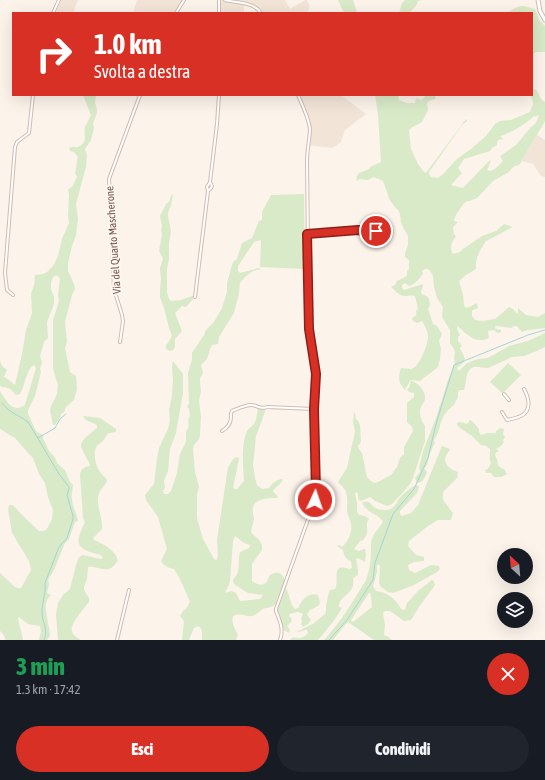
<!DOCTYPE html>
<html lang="it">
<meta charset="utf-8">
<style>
body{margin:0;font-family:"Asap Condensed",sans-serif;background:#20242c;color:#f1f3f6;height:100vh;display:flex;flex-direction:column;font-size:15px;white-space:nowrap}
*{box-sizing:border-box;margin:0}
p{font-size:13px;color:#9ea1a6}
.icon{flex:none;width:22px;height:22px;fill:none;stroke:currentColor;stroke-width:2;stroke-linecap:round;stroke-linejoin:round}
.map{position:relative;height:640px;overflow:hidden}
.side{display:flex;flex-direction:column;background:#171b24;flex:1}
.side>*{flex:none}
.hud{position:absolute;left:12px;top:12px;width:521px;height:84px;border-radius:0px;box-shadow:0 4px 16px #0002;background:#d93025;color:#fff;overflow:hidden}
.needle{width:26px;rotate:334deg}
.controls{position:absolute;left:497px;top:548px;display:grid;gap:8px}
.controls a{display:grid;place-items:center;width:36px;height:36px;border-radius:50%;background:#171b24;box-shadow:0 4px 16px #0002;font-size:20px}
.pin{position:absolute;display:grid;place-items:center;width:34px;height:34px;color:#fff;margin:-17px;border:2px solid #fff;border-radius:50%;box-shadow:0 1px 4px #0007}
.me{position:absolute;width:44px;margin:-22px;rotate:3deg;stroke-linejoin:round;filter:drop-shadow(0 0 3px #0008)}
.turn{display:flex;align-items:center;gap:14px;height:84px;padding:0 16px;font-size:18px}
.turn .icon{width:52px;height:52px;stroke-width:2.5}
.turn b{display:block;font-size:28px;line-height:34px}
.round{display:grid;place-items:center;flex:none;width:42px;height:42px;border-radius:21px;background:#20242c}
.head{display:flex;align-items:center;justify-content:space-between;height:68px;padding:0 16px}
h1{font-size:24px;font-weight:800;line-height:30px;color:#1e9e55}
.action{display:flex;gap:8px;margin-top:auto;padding:8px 16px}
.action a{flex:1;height:46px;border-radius:24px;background:#d93025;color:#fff;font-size:16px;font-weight:800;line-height:46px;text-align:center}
.action a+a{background:#20242c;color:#f1f3f6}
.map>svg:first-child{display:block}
</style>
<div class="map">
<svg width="545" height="640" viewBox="0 0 545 640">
<rect width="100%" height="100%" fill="#fcf3ea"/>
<path fill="#f3e4d8" d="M61 0H78L73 13H56Z
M137 0H182L175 13H133Z
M219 0H285L290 9 305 0H307L310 6 308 12 307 13H261L252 6 244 4V13H219Z
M298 95H341L366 114 345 130 341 142 336 146 331 148 307 145 310 131 308 121Z
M537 135 545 140V177L541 176 533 164 522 161Z"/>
<path fill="#d9eac8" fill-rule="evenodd" d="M338 0H353L357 13H344Z
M405 0H421L418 1 416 6 409 13H399L402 3Z
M524 6 535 9 540 21 545 26V52H536L532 55V13H507C513 9 517 6 524 6Z
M535 89C540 92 538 98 545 102V121L520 164 513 167 509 172 493 181 477 198 472 200 465 202C462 206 454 216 454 221L458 222 453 227 454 234 456 236C452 241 449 248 453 254L460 252 463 249 482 236 496 231 504 224 513 227 486 241C480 251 475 257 476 269L466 275 459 281 463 295 464 305 465 307 467 308 477 303 478 308 473 310 472 311V316L475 320 482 321 495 319 509 307 513 309 517 314 518 313V308L526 315 538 317 545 313V328L528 330 522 332 517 326H514L511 328 496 326 495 327 496 329 501 330V332C498 334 497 333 494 330L488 331 489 338C474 345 467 333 457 326V329L460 335 458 337V341L460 343 462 347H460V349L462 352 465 359 463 363 457 368 459 371 467 363 478 359 488 358 509 346 528 341 545 333V347L539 350 524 356 512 357 488 368C483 368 479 366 474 367 464 370 467 383 464 390H460L458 392V397L454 405 448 410 444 415 441 422 438 433 434 440 435 442 430 453 427 465 424 469 426 470 427 473C424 478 423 483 417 483L415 478 420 472 419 468 423 451 436 418 448 380 455 363 454 357 455 353 454 349 450 343V330L442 317 443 307 437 298 434 287 433 276 431 272 428 269H425L422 271 423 274C420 278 414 285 409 286L405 283 402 285V288L404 290 420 285 422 284 423 286 421 292 422 294 428 297C430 301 431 305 428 309L433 324 437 326 442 334 439 341 441 349 440 359 438 367 420 381 412 380 410 381 405 390C398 383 398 377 401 368 404 368 407 369 411 369 420 367 428 344 428 336 428 331 424 325 422 321L417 323 413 321 412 318C416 316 417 315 416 311L418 309 415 296C411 295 409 296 405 296 400 296 395 291 391 287L395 285 397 281 407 276V271L409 269V260L405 257V253L408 245V236L404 229 401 222 400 214 398 210 395 207 389 199 387 192 383 181 374 177 368 180 360 179 356 181 357 176 359 173 369 169 370 167 381 162 378 114 375 95H398L399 100 407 103H415L416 98 421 100 424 98 426 95H432L436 97 435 99 429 101 427 104 428 110 422 122 411 128 409 130 411 149 418 164 424 172 426 173 466 119 467 121 462 125 429 172V174L431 177 438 178 443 174 457 159 472 148 486 136 495 124 500 121 511 120 530 112C532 104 536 105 530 95H532V90ZM537 115 539 116 535 124 531 127 516 145 500 156 503 161 495 169 490 171 487 170 489 166 491 160 488 162 463 188 451 185 462 173 458 168 464 159 490 151 492 148 497 145V142L498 140 503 139 500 136H501C512 132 526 124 534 116L536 117Z
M83 95H96L95 103 97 109V113L93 123 94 128 91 140 85 149 87 155 86 167 76 204 78 219 76 235 72 246 68 263V271L74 284 75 289 72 295 65 322 67 342 65 348 70 372 76 376 77 389 74 400 66 407 64 412 61 414V416L55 425H53L51 415 50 412 51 406 57 394 58 385 53 369V320L59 301 58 295 60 278 56 275 53 277 51 283V289L54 297V304L47 322 48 338 44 342 40 356 42 362 40 369 41 372 35 396 28 410V414L35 429 37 432 43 435V438L49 451 54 456 58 464 65 470 70 482 73 485C73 490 71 494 72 499 72 506 77 514 78 521L75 522 69 539 65 543 54 570 48 580 49 584 47 593 51 595C42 603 47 613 48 623 49 627 50 632 50 636L47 640H39L41 631 40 626 28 624 19 617 18 618C19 625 22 633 23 640H6L3 634 0 631V573L15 587 18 588H21L31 570 29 561 12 533 8 509 9 505H13L20 513 39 531H44L47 529 52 519 53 510 48 497 45 483 39 474 33 458 29 454 15 438 0 429V391C7 401 12 414 25 405L36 368 34 365C26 369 25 387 20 394L16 395C13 392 11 389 8 388 5 387 3 388 0 386V361L2 366 7 370 4 377C9 379 11 382 15 385L22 354 26 330 32 313 31 294 34 285 35 275 43 274 47 272 53 266 58 256 62 239 69 223 68 216 69 195 68 189 72 187 77 177 75 173C77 167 76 163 78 157L74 152 70 151 69 148C72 146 75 148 78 147 89 142 83 135 85 127 87 123 89 119 91 115Z
M172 194 173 195 171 205 168 213V216L171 231 169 243V259L167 269V292L169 299 171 301 181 300 192 296H194V298L186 307 182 306 175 313 182 331 175 339V347L173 350 170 351 166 349C165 344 167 345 169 341 171 339 171 337 172 335L169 328 164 308 160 297V290L161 279 160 268 163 259 159 251 162 234 161 230 162 226 160 216 166 204 169 202Z
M304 194 305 269 260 267 261 240 254 242 238 266V271L240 273 259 268 261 269 253 271 245 277 240 283 239 293 234 313 219 337 218 344 212 345C207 354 211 357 201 365L203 373 200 378V382L201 391 199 401 201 416 200 435 199 439 194 445 193 450 195 472 199 487 197 495V518L203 539 214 559 216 560 217 559 218 556 217 540 228 467C231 463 233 457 238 457L239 459 233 488 235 489H237L244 481C243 466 241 444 247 431 249 428 252 426 254 424 257 419 257 414 258 408L262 410 266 409 256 436 253 465 255 478 257 485 262 489 269 488C273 483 276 479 283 479 281 485 276 486 273 491L278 497 277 498C270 498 253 498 253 509 252 512 254 516 254 519 253 523 252 528 251 532 254 537 259 537 262 545V550L252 564V581C254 583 261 586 264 584 270 582 266 574 275 573 281 572 283 576 285 580L275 605C271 608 267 607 263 609 260 611 256 615 252 616 244 617 242 612 233 616 231 623 235 629 238 635L236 640H202C202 635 203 628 198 626L194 628 189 640H182L184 621 180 616 183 611 186 609 190 602C185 591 181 579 174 569L167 567 162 563 161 561 167 549 158 517 146 500 145 495 154 484 157 459 159 448 168 429 170 420 169 410 172 396 173 380 172 366 173 361 183 374V393L176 433 170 449 168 471 164 481 165 487 163 491 164 494H168L171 491 177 473 180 454 186 442V432L189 426 188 419 190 417 189 409 187 407 189 403 188 373 192 360V353L204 335 206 330 214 322 222 308 227 292V283L232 265 233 262 237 259 242 243 252 238 259 221 262 220V212L271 195ZM235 536 244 543 250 545 249 548 240 552C238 559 240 567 237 574 236 576 234 578 233 580L234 584 248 593 263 595 260 599 240 601 236 593 232 591 225 593 230 582 233 541Z
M508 363 521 375 503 393 501 392 490 382Z
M412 381C418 383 426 391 425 399 425 402 422 404 421 407 418 413 422 422 425 426V441L412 481 406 489 392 504 387 506 375 501 370 497 361 501C358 500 358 497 358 494L357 492 355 493 357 503V512L359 515C363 515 366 516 369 519 365 524 368 526 367 532 367 535 365 538 363 540L360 541 354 549 359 551 364 549H365L366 554 365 562 358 558 356 559 358 570V575L353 578C356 595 338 595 339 607L342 608C335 620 327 630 318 640H290L293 637C299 639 304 638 308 633L307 630H305L299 632 297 631 301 630 304 628 313 624 325 614 326 611V606L329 592 330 590 335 589C340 580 330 562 349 569L352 568 351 561C345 559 344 555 343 550L337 546 340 545 342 547C348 542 353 531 351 524 350 519 348 516 347 511 347 506 348 498 346 492 345 488 341 486 338 482L347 468 350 454 355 432 353 422 354 413H355L356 419 358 421 360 425 361 442 358 446 359 449 362 453 367 477 371 481 374 483 378 482 391 475 397 467 400 458 404 454V447L413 431 412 427 407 422V403L414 397V393L409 392 407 390 410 386V382Z
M83 416 100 418 116 429V432C104 433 109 435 102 442 100 444 99 443 97 446 92 452 96 468 101 473 103 476 105 477 107 480 106 486 100 488 99 494 95 504 103 517 102 529L93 538 94 540C103 544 116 550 118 561 116 563 113 567 111 568 104 572 95 565 88 567L87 579 84 587V590L89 598V602C85 607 69 625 72 631 73 636 77 637 81 640H58L56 614 58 603 63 595 70 589 76 565 79 557 83 555 101 559 103 558 101 555C93 553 75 550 79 537 80 532 83 527 85 522L83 518 80 474C82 468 84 467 90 466V465L81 447C80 439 92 433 97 428V425C92 422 86 422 83 416Z
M470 420C474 422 476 426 479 429V432L481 435 487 433H494L495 434 496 431 500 428 504 429 503 434 505 437 503 440H502L504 442 501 446 496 449 498 450V452H496L495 455 496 457V458L497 459C498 467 498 466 505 470L507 474 501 477H494L491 473H486L485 470C489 469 490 466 491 462 488 458 491 454 490 449L486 446 481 445 472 436 460 428 457 425V423L460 422 467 424Z
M442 446 450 449C449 452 446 455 445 458 444 466 452 470 458 472L457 478 443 492V500L453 513 451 520H438L428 526 409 541 408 546 416 555 424 557V561L414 562 408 565 409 570 415 573 431 565 439 566 440 569 437 572 412 586 393 593 388 592 381 587 379 583 380 566 378 564 377 566V572L373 586 376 591C387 592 396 599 401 609L405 610 407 603 419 590 432 580 434 581 435 585 419 607 411 620 404 621 390 611H385L383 613 385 625 384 634 385 636H387L392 640H374L348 622 346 624 333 640H324C341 622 353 601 366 580 370 570 371 559 371 549 371 545 371 542 372 539 374 532 380 528 383 521 377 514 366 512 362 503 369 499 370 504 375 508 379 510 384 510 388 510 394 508 396 504 399 499 403 494 410 487 417 485L419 487 417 493 400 511V514L402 516 411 513 418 505ZM369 593H370C372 597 371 603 372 607L353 622 351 620Z
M286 588C290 594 289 603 295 609L298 608C302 600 308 592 318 595L320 603 318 606 310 610 307 614 309 618 311 619 308 624 303 627 301 624 302 622 301 618 303 615 302 613 297 612 290 614 289 616 292 619 291 622 287 626 290 630 289 633 284 630 277 610Z"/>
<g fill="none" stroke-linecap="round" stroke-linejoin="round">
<path stroke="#a5d4d7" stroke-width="1" d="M2 403C10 414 18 414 28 422L59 474 69 487V489L67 495 73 516V519L67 538 59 547 45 583C46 593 42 602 42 612 42 623 49 629 44 640
M38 438 55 428 60 419 66 414
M329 640 347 620 373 580 375 563 393 514 414 489 428 458 436 424 454 365 528 335 545 330"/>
<g stroke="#d0bcb2" stroke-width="4">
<path id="minor" d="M219 0V13
M225 0C237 3 254 2 261 13
M53 13 59 0
M176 13 184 0
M208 191C212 188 213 186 210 182
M307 234 358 230 376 231
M13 295 7 290 5 273 15 147 17 142 29 133 33 95
M195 297 208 191 207 187 210 182 217 124 219 95
M120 342 123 321 122 315 114 289 109 179 140 95
M504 394 509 400
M502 412 507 420C512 419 517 418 521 416 532 410 529 398 524 389
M222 431C227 428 231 424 231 417 231 411 230 417 232 411 237 409 245 405 251 405 258 405 259 410 267 407L314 409
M117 640 129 590
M280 640C284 630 280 621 276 611V609L315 500 316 492 314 409 316 374 309 329 307 162C307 152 309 141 310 131 310 120 302 105 298 95"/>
</g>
<g stroke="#d3bcb0" stroke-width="5">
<path id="secondary" d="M538 0 540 11 545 20"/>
</g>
<use href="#minor" stroke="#fff" stroke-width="2"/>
<use href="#secondary" stroke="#fff" stroke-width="3"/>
</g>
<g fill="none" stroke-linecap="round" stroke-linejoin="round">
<g stroke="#8d1f18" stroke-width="10">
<path id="route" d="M315 500 316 492 314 409 316 374 309 329 307 234 358 230 376 231"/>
</g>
<use href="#route" stroke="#d93025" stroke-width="7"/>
</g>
<g text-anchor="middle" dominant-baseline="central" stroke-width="4" stroke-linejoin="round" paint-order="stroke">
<g font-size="11" fill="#76584e" stroke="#fef7f0">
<text transform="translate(113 240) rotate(-94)">Via del Quarto Mascherone</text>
</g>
</g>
</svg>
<div class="controls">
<a><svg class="needle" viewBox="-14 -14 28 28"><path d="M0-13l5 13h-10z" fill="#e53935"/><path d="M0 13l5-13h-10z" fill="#9ea1a6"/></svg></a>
<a><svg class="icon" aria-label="layers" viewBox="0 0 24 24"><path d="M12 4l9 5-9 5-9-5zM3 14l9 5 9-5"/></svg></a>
</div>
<div class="pin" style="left:376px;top:231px;background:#d93025"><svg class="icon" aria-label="arrive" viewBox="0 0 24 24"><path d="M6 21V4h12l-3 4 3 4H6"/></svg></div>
<svg class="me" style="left:315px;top:500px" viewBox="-20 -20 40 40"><circle r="17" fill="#d93025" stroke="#fff" stroke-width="3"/><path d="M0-11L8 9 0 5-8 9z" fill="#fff"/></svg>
<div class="hud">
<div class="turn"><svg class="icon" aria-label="right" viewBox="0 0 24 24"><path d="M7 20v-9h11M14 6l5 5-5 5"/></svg><div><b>1.0 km</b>Svolta a destra</div></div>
</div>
</div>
<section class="side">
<div class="head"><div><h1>3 min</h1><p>1.3 km · 17:42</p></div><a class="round" style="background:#d93025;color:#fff"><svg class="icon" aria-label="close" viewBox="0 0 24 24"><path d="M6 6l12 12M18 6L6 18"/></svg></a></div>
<div class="action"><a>Esci</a><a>Condividi</a></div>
</section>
